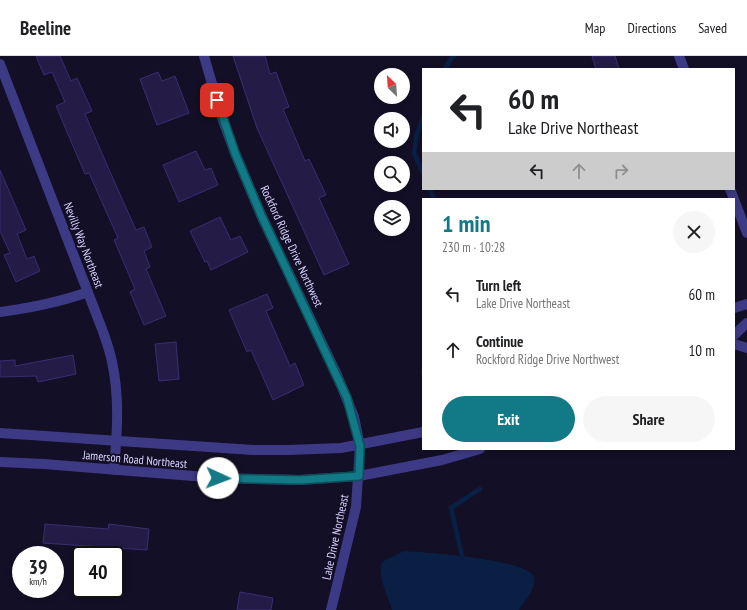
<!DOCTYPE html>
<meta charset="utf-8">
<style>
body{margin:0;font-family:"PT Sans Narrow",sans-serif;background:#f6f6f6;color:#202124;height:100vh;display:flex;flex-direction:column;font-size:15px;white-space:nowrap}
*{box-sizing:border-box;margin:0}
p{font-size:13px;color:#757577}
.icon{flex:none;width:22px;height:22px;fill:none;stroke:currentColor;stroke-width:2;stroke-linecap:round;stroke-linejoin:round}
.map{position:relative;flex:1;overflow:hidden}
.details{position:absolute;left:422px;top:142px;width:313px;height:252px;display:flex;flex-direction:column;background:#fff;border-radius:0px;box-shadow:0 2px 6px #0003}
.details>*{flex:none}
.hud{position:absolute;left:422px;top:12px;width:313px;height:122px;border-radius:0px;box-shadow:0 2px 6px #0003;background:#fff;color:#202124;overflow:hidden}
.needle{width:26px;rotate:335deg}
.buttons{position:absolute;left:374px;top:12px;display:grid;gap:8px}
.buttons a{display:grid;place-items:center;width:36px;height:36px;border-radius:50%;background:#fff;box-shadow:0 2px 6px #0003;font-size:20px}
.speed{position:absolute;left:12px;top:490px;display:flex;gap:8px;font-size:20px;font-weight:700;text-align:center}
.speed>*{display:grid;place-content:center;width:52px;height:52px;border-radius:50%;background:#fff;box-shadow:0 2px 6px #0003;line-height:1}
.speed small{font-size:10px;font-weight:400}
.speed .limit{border:2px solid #111;border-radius:6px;background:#fff;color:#111}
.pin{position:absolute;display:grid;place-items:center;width:34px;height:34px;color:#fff;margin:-17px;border-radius:8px;box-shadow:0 2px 6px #0006}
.me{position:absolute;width:44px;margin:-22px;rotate:92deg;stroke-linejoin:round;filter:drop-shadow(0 0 3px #0008)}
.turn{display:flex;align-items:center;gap:14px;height:84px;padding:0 20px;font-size:18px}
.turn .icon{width:52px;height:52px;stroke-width:2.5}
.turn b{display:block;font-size:28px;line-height:34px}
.lanes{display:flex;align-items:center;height:38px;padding:0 20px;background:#0003;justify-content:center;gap:20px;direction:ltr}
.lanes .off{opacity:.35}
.round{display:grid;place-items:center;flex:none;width:42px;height:42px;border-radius:21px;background:#f6f6f6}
.head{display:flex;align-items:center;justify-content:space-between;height:68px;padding:0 20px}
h1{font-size:24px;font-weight:600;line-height:30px;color:#127987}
.primary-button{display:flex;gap:8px;margin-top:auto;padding:8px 20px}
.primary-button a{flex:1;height:46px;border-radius:24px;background:#127987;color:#fff;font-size:16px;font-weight:600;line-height:46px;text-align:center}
.primary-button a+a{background:#f6f6f6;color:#202124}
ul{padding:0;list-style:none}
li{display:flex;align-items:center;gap:12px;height:56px;padding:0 20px}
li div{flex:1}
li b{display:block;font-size:15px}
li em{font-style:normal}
header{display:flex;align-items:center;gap:24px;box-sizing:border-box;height:56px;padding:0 20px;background:#fff;border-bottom:1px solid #e0e0e0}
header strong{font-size:19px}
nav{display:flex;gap:22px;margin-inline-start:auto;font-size:14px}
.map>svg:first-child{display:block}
</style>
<header>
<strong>Beeline</strong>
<nav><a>Map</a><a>Directions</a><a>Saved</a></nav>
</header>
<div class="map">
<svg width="747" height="554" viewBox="0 0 747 554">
<rect width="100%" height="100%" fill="#130f26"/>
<path fill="#0a1f44" d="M404 495C424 496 527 503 534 521 537 532 524 545 519 554H392C388 538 377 523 382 506Z"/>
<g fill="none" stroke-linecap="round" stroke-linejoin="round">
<path stroke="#0a1f44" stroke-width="4.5" d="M445 13 452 1 454 0
M423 61 417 78 414 97 423 117
M430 133 434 143
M423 315V318
M462 500 451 452 480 433"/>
</g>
<path fill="#241b47" stroke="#3b2d73" d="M36 0H60L71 25 77 22 92 55 85 58 114 125 136 174 144 171 152 191 144 195 150 211 146 213 166 260 144 269 130 236 135 233 114 184 118 182 89 117 85 118 56 50 65 46 52 16 44 19Z
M233 0H265L270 18 276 16 289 51 283 53 305 105 309 103 326 139 319 142 349 208 324 219 257 72Z
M592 0H615L619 13H596Z
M158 16 162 25 175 20 189 57 157 69 140 23Z
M196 95 205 114 211 112 218 129 179 146 163 109Z
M0 114 26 174 17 178 27 203 34 200 40 215 16 226 4 199 10 197 0 175Z
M220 161 231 184 240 180 248 196 211 214 207 205 205 206 190 175Z
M267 238 273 252 266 255 290 310 295 307 304 329 273 344 251 294 247 296 229 254Z
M176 286 179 323 159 325 155 288Z
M73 299 76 318 38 326 36 320 0 321V305L15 304V310Z
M45 468 108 473 109 468 149 473 147 494 43 487Z
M240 536 273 542 271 554H237Z"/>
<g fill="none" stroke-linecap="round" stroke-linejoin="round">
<path stroke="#3d3a85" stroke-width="10" d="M204 0 221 59 235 97 262 161 337 319 354 361 360 390 356 451 331 554
M679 0 684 13
M0 8 102 273C106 284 110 295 112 306 120 342 117 378 114 414
M730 133 747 177
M734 252 747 248
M0 256C30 252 60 246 88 236
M734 279 747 267
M734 288 747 292
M0 377 253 394H288L341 392 423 376
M0 406 44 408 218 422 300 424 359 420 442 404 480 393"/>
</g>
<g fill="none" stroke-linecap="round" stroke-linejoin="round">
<g stroke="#0c4f58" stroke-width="10">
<path id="route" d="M217 44 235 97 262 161 347 342 360 390 359 420 300 424 218 422"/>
</g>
<use href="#route" stroke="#127987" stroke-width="7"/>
</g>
<g text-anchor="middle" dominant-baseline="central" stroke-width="4" stroke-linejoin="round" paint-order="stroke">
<g font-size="12" fill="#d9d4ff" stroke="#130f26">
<text transform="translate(84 189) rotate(69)">Nevilly Way Northeast</text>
<text transform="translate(292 190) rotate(65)">Rockford Ridge Drive Northwest</text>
<text transform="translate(135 403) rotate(5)">Jamerson Road Northeast</text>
<text transform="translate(335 481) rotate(-78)">Lake Drive Northeast</text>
</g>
</g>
</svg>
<div class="buttons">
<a><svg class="needle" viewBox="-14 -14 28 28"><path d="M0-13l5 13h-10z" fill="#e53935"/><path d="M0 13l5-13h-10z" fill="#757577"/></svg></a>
<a><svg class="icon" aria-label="sound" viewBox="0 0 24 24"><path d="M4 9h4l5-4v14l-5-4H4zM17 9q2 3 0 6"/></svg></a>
<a><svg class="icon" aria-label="search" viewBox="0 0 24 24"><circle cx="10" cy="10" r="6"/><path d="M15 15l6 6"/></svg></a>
<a><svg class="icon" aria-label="layers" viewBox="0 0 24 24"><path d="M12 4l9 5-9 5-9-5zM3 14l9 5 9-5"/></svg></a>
</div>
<div class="speed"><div>39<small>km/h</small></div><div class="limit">40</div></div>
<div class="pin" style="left:217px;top:44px;background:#d93025"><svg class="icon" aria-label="arrive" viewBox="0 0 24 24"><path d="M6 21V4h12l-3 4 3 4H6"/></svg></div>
<svg class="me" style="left:218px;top:422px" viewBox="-20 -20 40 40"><circle r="19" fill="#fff"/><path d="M0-13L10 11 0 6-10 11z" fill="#127987"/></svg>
<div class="hud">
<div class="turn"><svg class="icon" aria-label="left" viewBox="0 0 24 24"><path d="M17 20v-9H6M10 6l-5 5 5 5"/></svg><div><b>60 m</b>Lake Drive Northeast</div></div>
<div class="lanes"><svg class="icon" aria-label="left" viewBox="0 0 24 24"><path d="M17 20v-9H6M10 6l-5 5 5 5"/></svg><svg class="icon off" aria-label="ahead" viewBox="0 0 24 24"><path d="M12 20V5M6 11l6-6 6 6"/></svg><svg class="icon off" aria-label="right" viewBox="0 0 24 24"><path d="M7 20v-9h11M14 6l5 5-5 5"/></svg></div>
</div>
<section class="details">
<div class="head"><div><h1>1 min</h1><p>230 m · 10:28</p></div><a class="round"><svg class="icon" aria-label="close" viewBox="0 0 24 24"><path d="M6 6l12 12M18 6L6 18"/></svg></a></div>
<ul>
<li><svg class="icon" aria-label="left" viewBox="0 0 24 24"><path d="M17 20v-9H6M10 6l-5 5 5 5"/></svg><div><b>Turn left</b><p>Lake Drive Northeast</p></div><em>60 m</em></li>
<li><svg class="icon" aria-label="ahead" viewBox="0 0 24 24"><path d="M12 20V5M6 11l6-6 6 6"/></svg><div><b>Continue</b><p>Rockford Ridge Drive Northwest</p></div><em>10 m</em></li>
</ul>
<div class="primary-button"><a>Exit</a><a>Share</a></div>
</section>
</div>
